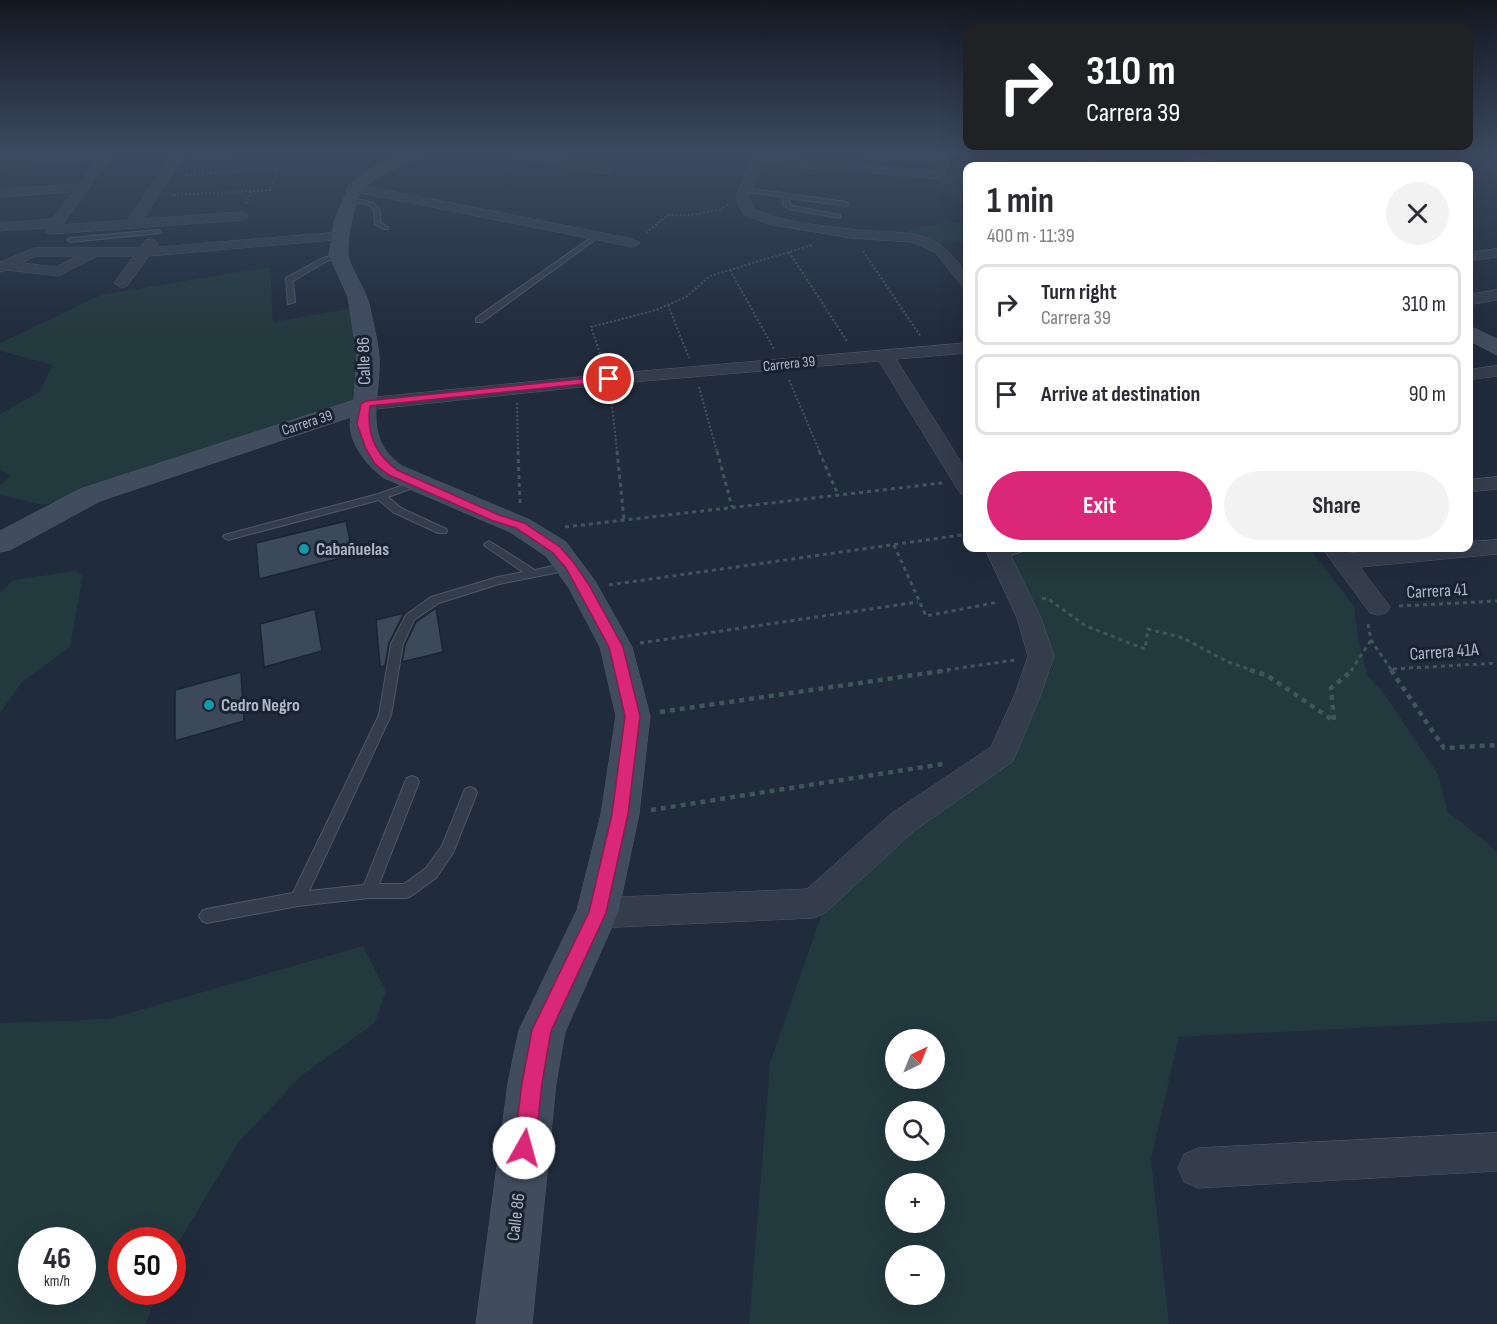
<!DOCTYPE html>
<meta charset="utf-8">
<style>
body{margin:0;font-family:"Sofia Sans Condensed",sans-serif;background:#f2f2f3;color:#2b2b33;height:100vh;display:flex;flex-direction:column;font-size:22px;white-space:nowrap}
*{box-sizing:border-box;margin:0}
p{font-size:20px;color:#7c7c81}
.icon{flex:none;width:33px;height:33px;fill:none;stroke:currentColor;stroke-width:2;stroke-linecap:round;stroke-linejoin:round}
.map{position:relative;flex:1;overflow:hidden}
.drawer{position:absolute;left:963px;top:162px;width:510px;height:390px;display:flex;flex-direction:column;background:#fff;border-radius:12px;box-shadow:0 6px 24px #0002}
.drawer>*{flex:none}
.banner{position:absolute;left:963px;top:24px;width:510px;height:126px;border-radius:12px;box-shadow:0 6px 24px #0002;background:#202124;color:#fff;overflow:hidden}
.needle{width:39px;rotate:43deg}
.tools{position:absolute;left:885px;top:1029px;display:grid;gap:12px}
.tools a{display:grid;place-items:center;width:60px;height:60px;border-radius:50%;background:#fff;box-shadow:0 6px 24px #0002;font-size:30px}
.speed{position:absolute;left:18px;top:1227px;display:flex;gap:12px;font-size:30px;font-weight:700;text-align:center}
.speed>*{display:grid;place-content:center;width:78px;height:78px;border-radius:50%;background:#fff;box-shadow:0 6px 24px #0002;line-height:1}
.speed small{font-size:15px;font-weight:400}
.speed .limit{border:9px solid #d22;background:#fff;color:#111}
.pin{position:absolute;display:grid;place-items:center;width:51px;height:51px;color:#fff;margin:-26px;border:3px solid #fff;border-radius:50%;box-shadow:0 2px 6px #0007}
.me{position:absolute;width:66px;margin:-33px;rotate:7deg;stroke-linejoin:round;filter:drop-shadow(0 0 4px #0008)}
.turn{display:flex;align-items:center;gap:21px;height:126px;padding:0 24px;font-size:27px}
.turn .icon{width:78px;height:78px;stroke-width:2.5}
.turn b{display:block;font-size:42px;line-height:51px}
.round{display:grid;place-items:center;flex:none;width:63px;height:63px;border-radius:32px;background:#f2f2f3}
.summary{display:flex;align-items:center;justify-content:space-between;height:102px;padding:0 24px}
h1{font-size:36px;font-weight:700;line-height:45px}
.cta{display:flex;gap:12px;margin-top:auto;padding:12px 24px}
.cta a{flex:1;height:69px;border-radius:36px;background:#db2777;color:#fff;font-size:24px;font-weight:700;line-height:69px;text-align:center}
.cta a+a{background:#f2f2f3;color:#2b2b33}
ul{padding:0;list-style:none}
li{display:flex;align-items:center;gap:18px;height:81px;margin:0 12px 9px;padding:0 12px;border:3px solid #e1e1e2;border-radius:12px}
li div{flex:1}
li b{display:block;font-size:22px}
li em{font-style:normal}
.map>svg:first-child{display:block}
</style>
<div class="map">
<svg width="1497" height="1324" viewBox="0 0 1497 1324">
<rect width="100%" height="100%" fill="#202b3c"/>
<path fill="#22393d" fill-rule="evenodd" d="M966 154 1001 156 1015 166H968L967 204 948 198 937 188C943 172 958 168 966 154Z
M947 222 967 224V241L931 244 907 233 910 230Z
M270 267 273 322 354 308 362 353 360 404 90 495 43 505 0 495V485L11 476 0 469V414L39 392 53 365 0 351V343L101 295Z
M1022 548H1309L1354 606 1358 638 1368 677 1383 692 1438 774 1448 812 1497 851V1021L1179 1037 1151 1159 1169 1324H749L770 1063 821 916 903 822 1002 754 1052 668 1000 556ZM896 1040H934V1078H896ZM896 1112H934V1150H896ZM896 1184H934V1222H896ZM896 1256H934V1294H896Z
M75 571 83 575 70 647 22 682 0 713V593L13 580Z
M363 946 386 991 375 1023 301 1076 238 1143 173 1252 172 1240H122V1292H157L146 1324H0V1023L109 1019ZM82 1240V1292H32V1240Z"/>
<path fill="#3b495b" stroke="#1b2432" stroke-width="1.5" d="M346 521 353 555 259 579 256 543Z
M436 608 443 652 402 662 405 645 416 622Z
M315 609 322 651 264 667 260 624Z
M404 613 389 643 385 666 380 667 376 620Z
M241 672 244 721 175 741V690Z"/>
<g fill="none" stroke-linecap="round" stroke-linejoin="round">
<g stroke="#4f5867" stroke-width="2">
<path id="lane" d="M745 188 846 202 849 204 846 206 789 198 790 204 793 206 840 215V217L838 218 789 209 784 205 783 197 743 191Z
M350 198 374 203 380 211V222L388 227V229H384L375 224 374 211 370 205 348 201Z
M159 230 161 231V233L70 242 67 240 70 238Z
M595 235 600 236 482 322H476V318Z
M339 254 342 256 341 257 327 261 293 281 295 302 288 304 286 278 323 258Z
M418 480 423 483 421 485 388 497 401 508 446 529 447 531 446 533H438L393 512 379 500 228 540 223 537 224 535 378 494Z
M489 541 535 570 570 562 575 566 570 570 499 584 439 603 414 620 403 644 391 715 309 891 364 885 405 782 407 778 412 776 417 778 419 782 379 884H404L426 868 442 846 465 789 470 787 475 789 477 793 453 853 436 878 411 896 406 898H369L298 906 207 923 202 921 199 916 202 911 207 909 293 893 379 715 391 644 406 615 431 597 498 577 523 572 485 546 484 544Z
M1012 548H1026L1025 550 1000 559 995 556 996 554Z"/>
</g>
<g stroke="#4f5867" stroke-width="1">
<path id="street" d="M114 154 62 225 128 220 173 154H185L143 219 242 212 249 216 242 220 51 234 46 233V228L0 231V223L52 219 73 192 0 197V189L79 184 97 161 0 168V160Z
M511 154H535L608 166 614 170 608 174 517 158Z
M754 154H766L765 157 935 171 938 163 869 158 863 154H909L949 157 951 160 945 175 939 179 762 164 748 197 754 209C783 222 817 225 849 229 890 235 927 224 956 260 965 270 968 275 968 288L963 287 935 252 912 242 851 238 768 224 743 214 736 197Z
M1089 154H1102L1092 161 1086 157Z
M1461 154H1475L1497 166V175Z
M355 184 633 239 640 243 633 247 351 191 349 188 351 185Z
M340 232 345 233 347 236 345 239 149 256 127 286 122 288 114 283 134 256H97L58 276 8 270 0 272V262L34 248H140L146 240 151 239 158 243 155 247ZM36 256H77L56 267 22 263Z
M1497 249V257L1468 261V253Z
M1497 290V300L1468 305V295Z
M968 343V353L896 359 968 473V496L961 494 958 490 879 361 609 384 366 410 359 408 357 404 359 400 366 398 609 374Z
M1497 366V376L1468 380V370Z
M1497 477V489L1468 492V480Z
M1497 540V554L1360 567 1390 607 1386 613 1378 615 1370 613 1322 548H1345L1349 553 1412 548H1468V542Z
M985 548H1007L1041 618 1054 656 1041 694 1016 754 1012 762 914 831 825 913 814 918 597 928 586 924 581 913 586 902 597 898 807 889 892 813 991 747 1015 694 1028 656 1017 618Z
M1497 1133V1171L1198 1188 1184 1182 1178 1168 1184 1154 1198 1148Z"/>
</g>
<g stroke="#4f5867" stroke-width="1">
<path id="secondary" d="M405 154H425L422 157C405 165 373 175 362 190 354 202 347 238 348 253 348 266 367 290 370 308 373 324 378 341 379 357 381 400 361 437 402 466L530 520 566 542 595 581 632 647 650 716 639 814 618 913 565 1032 556 1083 532 1324H476L508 1083 519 1030 577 910 601 814 616 716 600 647 569 588 546 556 510 532 384 478C366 465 346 440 351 417L100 501 10 550 0 552V531L80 489 354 400 357 356 348 297 329 255 334 222 349 185 373 167Z
M1185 154H1200L1213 166H1196Z
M1468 325 1497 339V355L1468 340Z"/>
</g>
<path stroke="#40565a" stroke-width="2" stroke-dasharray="2 2" stroke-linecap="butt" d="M194 158 276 154
M186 175 278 169
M173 195 271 190 281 154
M246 204 252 191
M1468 225 1475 224
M646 233 668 215H690L719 210 729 204
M863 251 921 337
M789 252 847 341
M730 270 774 349
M668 305 689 358
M604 365 591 327 656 310 686 297 710 276 812 245
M789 380 820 452
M699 387 717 452
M611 395 617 452
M517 403 518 452"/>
<path stroke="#40565a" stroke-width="3" stroke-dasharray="4 4" stroke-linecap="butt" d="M518 451 520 504
M617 451 624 520
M717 451 732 507
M819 451 838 495
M565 527 942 483
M894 545 926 616 998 602
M609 585 968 534
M1042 599 1047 598 1086 626 1145 649 1148 629 1183 638 1228 662 1254 671
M1399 606 1497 601
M1368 624 1371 640 1392 671
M640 643 918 602
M1393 669 1497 663
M939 671 1015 660
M1351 671 1371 640"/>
<path stroke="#40565a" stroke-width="4.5" stroke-dasharray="5 5" stroke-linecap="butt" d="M1250 670 1268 676 1334 721 1331 688 1353 670
M1391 670 1444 748 1497 745
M660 712 949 670
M651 810 943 764"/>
<use href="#lane" fill="#343d4c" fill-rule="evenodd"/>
<use href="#street" fill="#343d4c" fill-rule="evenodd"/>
<use href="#secondary" fill="#414c5f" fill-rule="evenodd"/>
</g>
<linearGradient id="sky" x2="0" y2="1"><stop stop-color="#121821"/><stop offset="0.45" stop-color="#3c4a61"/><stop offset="1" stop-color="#3c4a61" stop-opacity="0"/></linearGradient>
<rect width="1497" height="339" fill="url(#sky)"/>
<path fill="#db2777" stroke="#8e194d" stroke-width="1.5" d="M609 376 613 377V381L370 406C366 433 375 454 397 470L499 515 524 523 560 547 574 563 589 585 623 647 640 716 628 814 606 913 551 1031 542 1083 535 1148 532 1155 524 1158 517 1155 514 1148 522 1083 532 1030 589 912 612 814 625 716 609 647 566 568 552 552 516 528 491 520 389 475 375 464 366 449 357 424 361 404 366 401Z"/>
<g fill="#0f9aa8" stroke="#192230" stroke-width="2">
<circle cx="304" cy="549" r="6"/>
<circle cx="209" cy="705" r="6"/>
</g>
<g text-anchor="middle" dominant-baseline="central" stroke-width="6" stroke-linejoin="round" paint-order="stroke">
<g font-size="15" fill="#afb8c8" stroke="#192230">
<text transform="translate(789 364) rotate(-6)">Carrera 39</text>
<text transform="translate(307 423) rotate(-18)">Carrera 39</text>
</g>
<g font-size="18" fill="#afb8c8" stroke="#192230">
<text transform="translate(364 361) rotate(-92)">Calle 86</text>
<text transform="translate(1437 591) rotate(-3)">Carrera 41</text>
<text transform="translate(1444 652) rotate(-4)">Carrera 41A</text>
<text transform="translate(516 1217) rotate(-83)">Calle 86</text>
</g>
<g font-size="18" font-weight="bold" fill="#afb8c8" stroke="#192230" text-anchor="start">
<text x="316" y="549">Cabañuelas</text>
<text x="221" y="705">Cedro Negro</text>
</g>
</g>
</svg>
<div class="tools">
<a><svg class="needle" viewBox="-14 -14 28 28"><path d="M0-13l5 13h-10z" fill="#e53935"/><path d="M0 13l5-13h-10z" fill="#7c7c81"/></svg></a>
<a><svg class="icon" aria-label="search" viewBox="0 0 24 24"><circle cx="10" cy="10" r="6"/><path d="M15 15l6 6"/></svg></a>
<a>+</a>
<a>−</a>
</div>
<div class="speed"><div>46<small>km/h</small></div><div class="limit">50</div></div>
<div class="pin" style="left:609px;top:379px;background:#d93025"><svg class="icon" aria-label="arrive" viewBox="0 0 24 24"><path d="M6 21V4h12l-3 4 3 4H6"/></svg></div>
<svg class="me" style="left:524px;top:1148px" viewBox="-20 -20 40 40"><circle r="19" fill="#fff"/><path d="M0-13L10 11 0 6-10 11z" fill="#db2777"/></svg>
<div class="banner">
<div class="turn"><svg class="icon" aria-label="right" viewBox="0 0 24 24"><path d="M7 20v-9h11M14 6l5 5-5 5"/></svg><div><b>310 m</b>Carrera 39</div></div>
</div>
<section class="drawer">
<div class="summary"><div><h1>1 min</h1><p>400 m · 11:39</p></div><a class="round"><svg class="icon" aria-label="close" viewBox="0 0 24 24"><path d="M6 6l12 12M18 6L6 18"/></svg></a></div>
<ul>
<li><svg class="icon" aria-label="right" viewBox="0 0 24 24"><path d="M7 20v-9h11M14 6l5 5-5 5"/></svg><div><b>Turn right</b><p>Carrera 39</p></div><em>310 m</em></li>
<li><svg class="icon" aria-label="arrive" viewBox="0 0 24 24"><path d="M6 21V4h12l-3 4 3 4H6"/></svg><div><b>Arrive at destination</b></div><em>90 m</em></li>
</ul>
<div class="cta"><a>Exit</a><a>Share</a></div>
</section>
</div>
